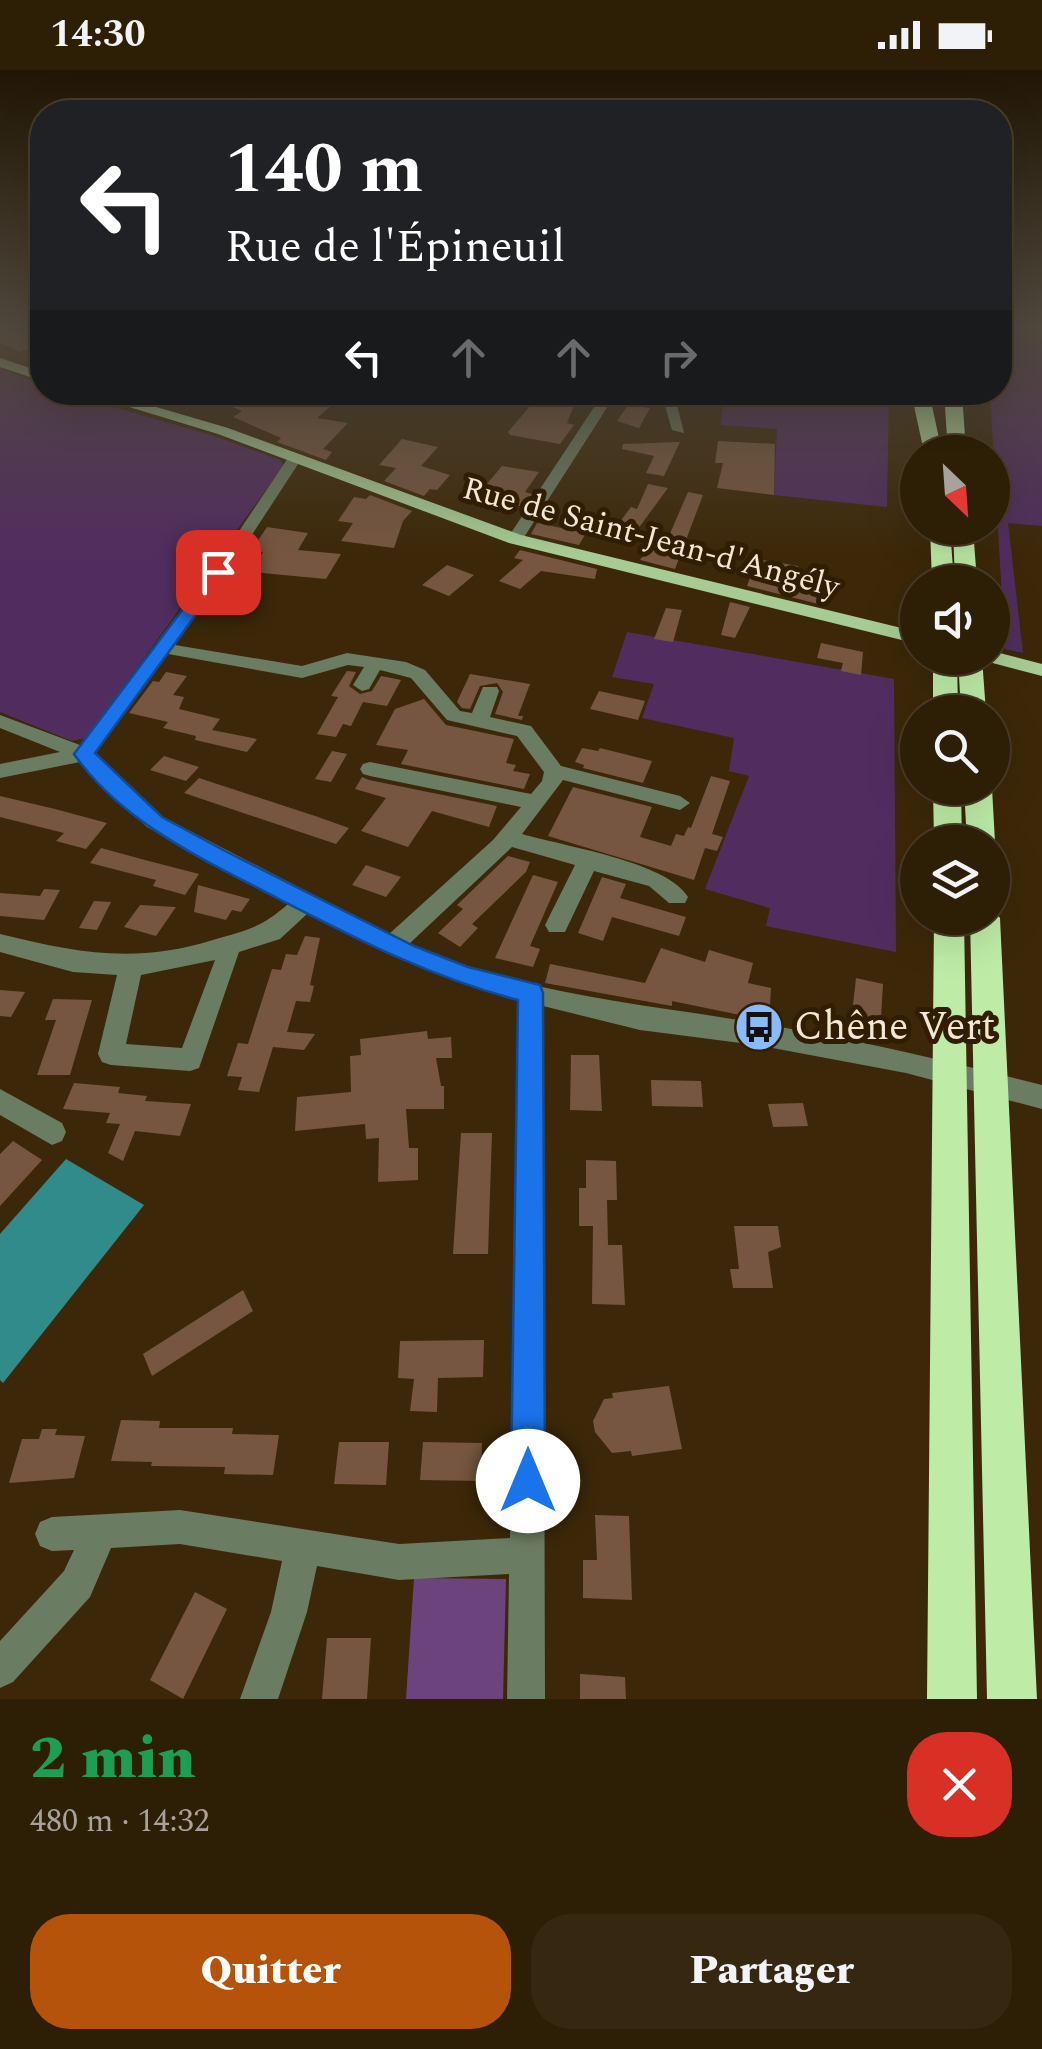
<!DOCTYPE html>
<html lang="fr">
<meta charset="utf-8">
<style>
body{margin:0;font-family:Spectral,serif;background:#352710;color:#f1f3f6;height:100vh;display:flex;flex-direction:column;font-size:38px;white-space:nowrap}
*{box-sizing:border-box;margin:0}
p{font-size:32px;color:#a7a29b}
.icon{flex:none;width:55px;height:55px;fill:none;stroke:currentColor;stroke-width:2;stroke-linecap:round;stroke-linejoin:round}
.map{position:relative;height:1629px;overflow:hidden}
.side{display:flex;flex-direction:column;background:#2d1e06;flex:1}
.side>*{flex:none}
.hud{position:absolute;left:30px;top:30px;width:982px;height:305px;border-radius:40px;box-shadow:0 10px 40px #0002,0 0 0 2px #483c28;background:#202124;color:#fff;overflow:hidden}
.needle{width:65px;rotate:155deg}
.controls{position:absolute;left:900px;top:365px;display:grid;gap:20px}
.controls a{display:grid;place-items:center;width:110px;height:110px;border-radius:50%;background:#2d1e06;box-shadow:0 10px 40px #0002,0 0 0 2px #483c28;font-size:50px}
.pin{position:absolute;display:grid;place-items:center;width:85px;height:85px;color:#fff;margin:-42px;border-radius:20px;box-shadow:0 5px 15px #0006}
.me{position:absolute;width:110px;margin:-55px;rotate:0deg;stroke-linejoin:round;filter:drop-shadow(0 0 8px #0008)}
.turn{display:flex;align-items:center;gap:35px;height:210px;padding:0 30px;font-size:45px}
.turn .icon{width:130px;height:130px;stroke-width:2.5}
.turn b{display:block;font-size:70px;line-height:85px}
.lanes{display:flex;align-items:center;height:95px;padding:0 30px;background:#0003;justify-content:center;gap:50px;direction:ltr}
.lanes .off{opacity:.35}
.round{display:grid;place-items:center;flex:none;width:105px;height:105px;border-radius:40px;background:#352710}
.head{display:flex;align-items:center;justify-content:space-between;height:170px;padding:0 30px}
h1{font-size:60px;font-weight:800;line-height:75px;color:#1e9e55}
.button{display:flex;gap:20px;margin-top:auto;padding:20px 30px}
.button a{flex:1;height:115px;border-radius:40px;background:#b45309;color:#fff;font-size:40px;font-weight:800;line-height:115px;text-align:center}
.button a+a{background:#352710;color:#f1f3f6}
.status{display:flex;justify-content:space-between;align-items:center;height:70px;padding:0 50px;background:#2d1e06;direction:ltr}
.status svg{height:28px;fill:currentColor}
.map>svg:first-child{display:block}
</style>
<div class="status"><b>14:30</b><svg viewBox="0 0 49 12"><path d="M0 12V9h3v3zM5 12V6h3v6zM10 12V3h3v9zM15 12V0h3v12zM26 1h20v11H26zM47 4h2v5h-2z"/></svg></div>
<div class="map">
<svg width="1042" height="1629" viewBox="0 0 1042 1629">
<rect width="100%" height="100%" fill="#3c2808"/>
<path fill="#512d5f" d="M1000 257H1042V456L1008 453 1023 583 1005 579 990 323 1000 322Z
M0 298 42 314V322L65 323 214 366 280 390 284 395 86 668 72 671 0 642Z
M724 323H889L887 437 774 425 777 359 721 355Z
M627 562 894 609 896 882 766 856 770 838 705 819 749 706 729 701 734 668 642 648 654 614 612 607Z"/>
<path fill="#6d437e" d="M414 1508 506 1509 503 1629H406Z"/>
<path fill="#328b8b" d="M66 1089 144 1135 3 1313 0 1310V1164Z"/>
<path fill="#765640" d="M0 258 42 269V273L20 282 0 273Z
M196 322H340L334 328 339 329 317 348 348 353 323 379 332 382 326 390 277 372 281 368 233 347 242 341Z
M545 333 574 335 567 353 574 355 560 374 510 365 508 362 530 336 544 337Z
M628 335 650 338 639 358 617 351Z
M402 369 438 377 421 396 450 405 437 420 430 419 424 426 384 411 396 398 379 395Z
M718 371 775 374 774 425 717 418 723 393H715Z
M680 372 664 406 646 403 654 386 622 379 623 374Z
M502 396 539 402 525 422 532 424 524 437 475 428Z
M648 414 668 418 629 471 624 468 629 455 619 453 631 437 637 439Z
M688 422 703 425 675 499 640 490 653 472 665 475Z
M370 425 412 441 403 451 394 478 341 471 353 453 338 451 354 427 366 429Z
M537 453 586 463 579 475 531 464Z
M267 457 308 463 298 480 341 484 326 509 251 502 263 482 251 481Z
M520 480 597 499 595 509 541 501 520 519 499 511 523 490 514 488Z
M757 489 798 496 804 515 825 518 822 535 747 516Z
M447 495 474 505 449 526 422 515Z
M730 532 750 537 735 568 721 565Z
M666 538 682 540 673 572 654 569Z
M821 573 863 582 861 605 841 601 843 593 817 588Z
M347 601 356 602 349 616 360 624 372 621 381 606 401 610 387 636 363 632 351 656 343 654 336 667 317 664 338 627 331 626Z
M166 602 187 606 173 625 184 627 179 639 220 649 212 660 257 669 247 682 195 670 196 666 163 658 168 652 129 643 153 611 159 612Z
M470 604 530 614 518 646H523L522 650 495 644 503 622 497 613 480 616 470 639 462 638 457 632Z
M599 621 645 631 638 650 590 639Z
M424 629 446 655 514 669 506 693 516 695 513 701 530 704 524 719 401 694 408 680 376 675 395 639Z
M582 678 598 681 600 678 652 691 643 713 583 698 584 695 575 692Z
M332 681 347 684 331 712 315 709Z
M164 686 199 697 186 711 150 700Z
M711 706 730 711 712 764 723 767 717 781 705 778 694 810 548 766 573 717 652 737 640 767 671 776 676 764 684 766 688 757 691 758Z
M362 707 369 710 497 736 489 757 432 741 408 777 361 761 386 728 355 719Z
M199 708 315 746 349 758 336 774 184 723Z
M0 726 55 739 107 753 86 779 56 771 64 763 0 747Z
M101 778 145 790 199 804 185 825 153 816 156 810 90 793Z
M508 786 530 792 526 802 472 854 478 858 460 877 438 863 463 839 457 835Z
M366 795 401 807 386 827 352 815Z
M533 805 558 812 530 876 540 879 533 897 495 888Z
M602 807 626 814 620 828 686 847 679 866 612 847 603 871 578 863Z
M198 815 250 829 241 842 232 840 226 850 194 842Z
M44 819 60 820 44 850 0 846V823L40 826Z
M94 831 111 832 97 860 79 858Z
M140 835 176 837 156 866 124 857Z
M305 866 320 868 310 915 314 916 310 932 296 931 287 962 315 964 304 980 273 977 259 1022 238 1020 242 1007 227 1006 238 973 248 974 272 899 281 900 286 884 297 885Z
M661 878 705 892 709 880 753 893 748 913 771 918 769 951 672 931V936L545 913 550 894 645 913Z
M856 908 883 914 881 949 852 944Z
M0 920 25 922 11 947 0 946Z
M53 929 92 930 70 1005H37L56 950H45Z
M427 961 428 969 451 967 452 988H436L441 1016H444V1039H406L409 1078H418V1110L378 1112 379 1068 366 1069 365 1054 295 1061 297 1027 351 1022 350 986 361 985 360 969Z
M571 985H599L602 1041 570 1040Z
M651 1010 701 1011 703 1037 652 1036Z
M74 1013 120 1017 118 1023 147 1026 145 1031 191 1034 180 1066 135 1061 123 1091 108 1083 120 1054 106 1053 110 1043 63 1039Z
M803 1033 808 1056 773 1057 768 1034Z
M461 1063H492L488 1184H453Z
M13 1071 42 1090 0 1136V1084Z
M586 1090 616 1091 617 1130H607L608 1175H622L625 1235 592 1234 593 1156H579V1118H586Z
M734 1156H778L781 1177 768 1182 773 1218H733L730 1199H739Z
M243 1220 253 1241 152 1306 143 1284Z
M484 1270 483 1307 438 1308 437 1342 410 1341 414 1309 398 1308 400 1271Z
M669 1316 682 1379 632 1386 631 1381 612 1383 595 1362 593 1351 604 1329 613 1328 612 1323Z
M121 1350 160 1351 159 1358H233L232 1364 279 1365 273 1405 224 1404 225 1397 151 1396 152 1392 111 1391Z
M42 1359H57L55 1365 85 1366 74 1408 9 1413 22 1369H39Z
M339 1372H389L386 1415 334 1414Z
M423 1372 482 1373 481 1411 420 1410Z
M595 1445 629 1446 632 1530 583 1528V1490H597Z
M195 1522 227 1539 183 1629 150 1610Z
M327 1568H371L367 1629H322Z
M580 1604 625 1607 626 1629H580Z"/>
<g fill="none" stroke-linecap="round" stroke-linejoin="round">
<path fill="#6a7c61" fill-rule="evenodd" d="M604 322H617L521 472H509L507 469Z
M661 322H674L684 363 672 360Z
M290 385 302 388 227 503 175 575 302 596 347 583 406 592 425 600 460 641 472 643 483 617H497L499 621 490 647 531 656 561 696 680 726 690 733 680 740 563 710 522 764C563 776 668 792 688 827L685 833H669L649 816 594 801 565 862H549L545 855 575 795 512 777 409 874C518 924 642 934 758 953 854 969 948 991 1042 1015V1039L906 1003 756 975 640 960 543 936 545 1629H507L509 1504 399 1510 317 1496 307 1542 278 1629H240L271 1542 282 1491 180 1474 111 1478 90 1527 13 1612 0 1618V1571L64 1501 74 1480 52 1481 40 1476 35 1464 40 1452 52 1447 180 1440 399 1474 510 1468 519 929C443 910 377 880 307 844L280 869 239 882 199 998 190 1001 111 995 102 992 98 984 117 905 73 902 0 882V864C77 883 135 894 213 870 247 860 261 858 288 834L147 757 80 692 0 708V694L60 682 0 658V645L80 675 213 500ZM168 584 302 608 348 595 364 597 353 615 362 621 369 619 380 600 411 608 447 650 517 666 544 702 542 711 531 724 370 692 363 694 360 699 363 704 370 706 521 737 493 770 389 864 163 747 95 683ZM215 890 182 978 126 974 141 905Z
M0 1019 62 1053 66 1062 62 1071 52 1075 0 1045Z"/>
<path fill="#a6cc93" fill-rule="evenodd" d="M0 288 42 302V311L0 297Z
M80 322H105L228 358 521 465 918 562V574L509 473 218 364Z
M992 581 1042 594V606L985 591 982 588H992Z"/>
<path fill="#beeca7" fill-rule="evenodd" d="M911 322H929L942 382H924Z
M944 322H962L966 382H948Z
M930 458H950L954 512H932Z
M953 458H973L977 512H955Z
M933 588H957L958 642H933Z
M958 588H982L986 642H961Z
M933 718H961L962 772H934Z
M964 718H992L995 772 992 777V772H967Z
M992 838 1000 848 1037 1629H987L970 848H992Z
M934 848H964L977 1629H927Z"/>
</g>
<linearGradient id="sky" x2="0" y2="1"><stop stop-color="#211604"/><stop offset="0.53" stop-color="#50483d"/><stop offset="1" stop-color="#50483d" stop-opacity="0"/></linearGradient>
<rect width="1042" height="485" fill="url(#sky)"/>
<path fill="#1a73e8" stroke="#114b97" stroke-width="2.5" d="M213 499 227 502 95 683 162 747 227 782 414 876 468 897 540 915 543 923 545 1411 540 1423 528 1428 516 1423 511 1411 518 930C432 908 357 869 279 829 205 790 123 754 74 684Z"/>
<defs>
<g id="bus-disc" transform="scale(2.5)"><circle r="9.5" fill="#88bafc" stroke="#311e00"/><path d="M-5-6H5V4H4V6H2V4H-2V6H-4V4H-5ZM-3.5-4V0h7V-4ZM-3.5 1.2v1.5H-2V1.2ZM2 1.2v1.5H3.5V1.2Z" fill="#111"/></g>
</defs>
<g fill-rule="evenodd">
<use href="#bus-disc" x="759" y="957"/>
</g>
<g text-anchor="middle" dominant-baseline="central" stroke-width="10" stroke-linejoin="round" paint-order="stroke">
<g font-size="32" fill="#f4e7d6" stroke="#311e00">
<text transform="translate(651 468) rotate(15)">Rue de Saint-Jean-d'Angély</text>
</g>
<g font-size="40" fill="#f4e7d6" stroke="#311e00" text-anchor="start">
<text x="794" y="957">Chêne Vert</text>
</g>
</g>
</svg>
<div class="controls">
<a><svg class="needle" viewBox="-14 -14 28 28"><path d="M0-13l5 13h-10z" fill="#e53935"/><path d="M0 13l5-13h-10z" fill="#a7a29b"/></svg></a>
<a><svg class="icon" aria-label="sound" viewBox="0 0 24 24"><path d="M4 9h4l5-4v14l-5-4H4zM17 9q2 3 0 6"/></svg></a>
<a><svg class="icon" aria-label="search" viewBox="0 0 24 24"><circle cx="10" cy="10" r="6"/><path d="M15 15l6 6"/></svg></a>
<a><svg class="icon" aria-label="layers" viewBox="0 0 24 24"><path d="M12 4l9 5-9 5-9-5zM3 14l9 5 9-5"/></svg></a>
</div>
<div class="pin" style="left:218px;top:502px;background:#d93025"><svg class="icon" aria-label="arrive" viewBox="0 0 24 24"><path d="M6 21V4h12l-3 4 3 4H6"/></svg></div>
<svg class="me" style="left:528px;top:1411px" viewBox="-20 -20 40 40"><circle r="19" fill="#fff"/><path d="M0-13L10 11 0 6-10 11z" fill="#1a73e8"/></svg>
<div class="hud">
<div class="turn"><svg class="icon" aria-label="left" viewBox="0 0 24 24"><path d="M17 20v-9H6M10 6l-5 5 5 5"/></svg><div><b>140 m</b>Rue de l'Épineuil</div></div>
<div class="lanes"><svg class="icon" aria-label="left" viewBox="0 0 24 24"><path d="M17 20v-9H6M10 6l-5 5 5 5"/></svg><svg class="icon off" aria-label="ahead" viewBox="0 0 24 24"><path d="M12 20V5M6 11l6-6 6 6"/></svg><svg class="icon off" aria-label="ahead" viewBox="0 0 24 24"><path d="M12 20V5M6 11l6-6 6 6"/></svg><svg class="icon off" aria-label="right" viewBox="0 0 24 24"><path d="M7 20v-9h11M14 6l5 5-5 5"/></svg></div>
</div>
</div>
<section class="side">
<div class="head"><div><h1>2 min</h1><p>480 m · 14:32</p></div><a class="round" style="background:#d93025;color:#fff"><svg class="icon" aria-label="close" viewBox="0 0 24 24"><path d="M6 6l12 12M18 6L6 18"/></svg></a></div>
<div class="button"><a>Quitter</a><a>Partager</a></div>
</section>
